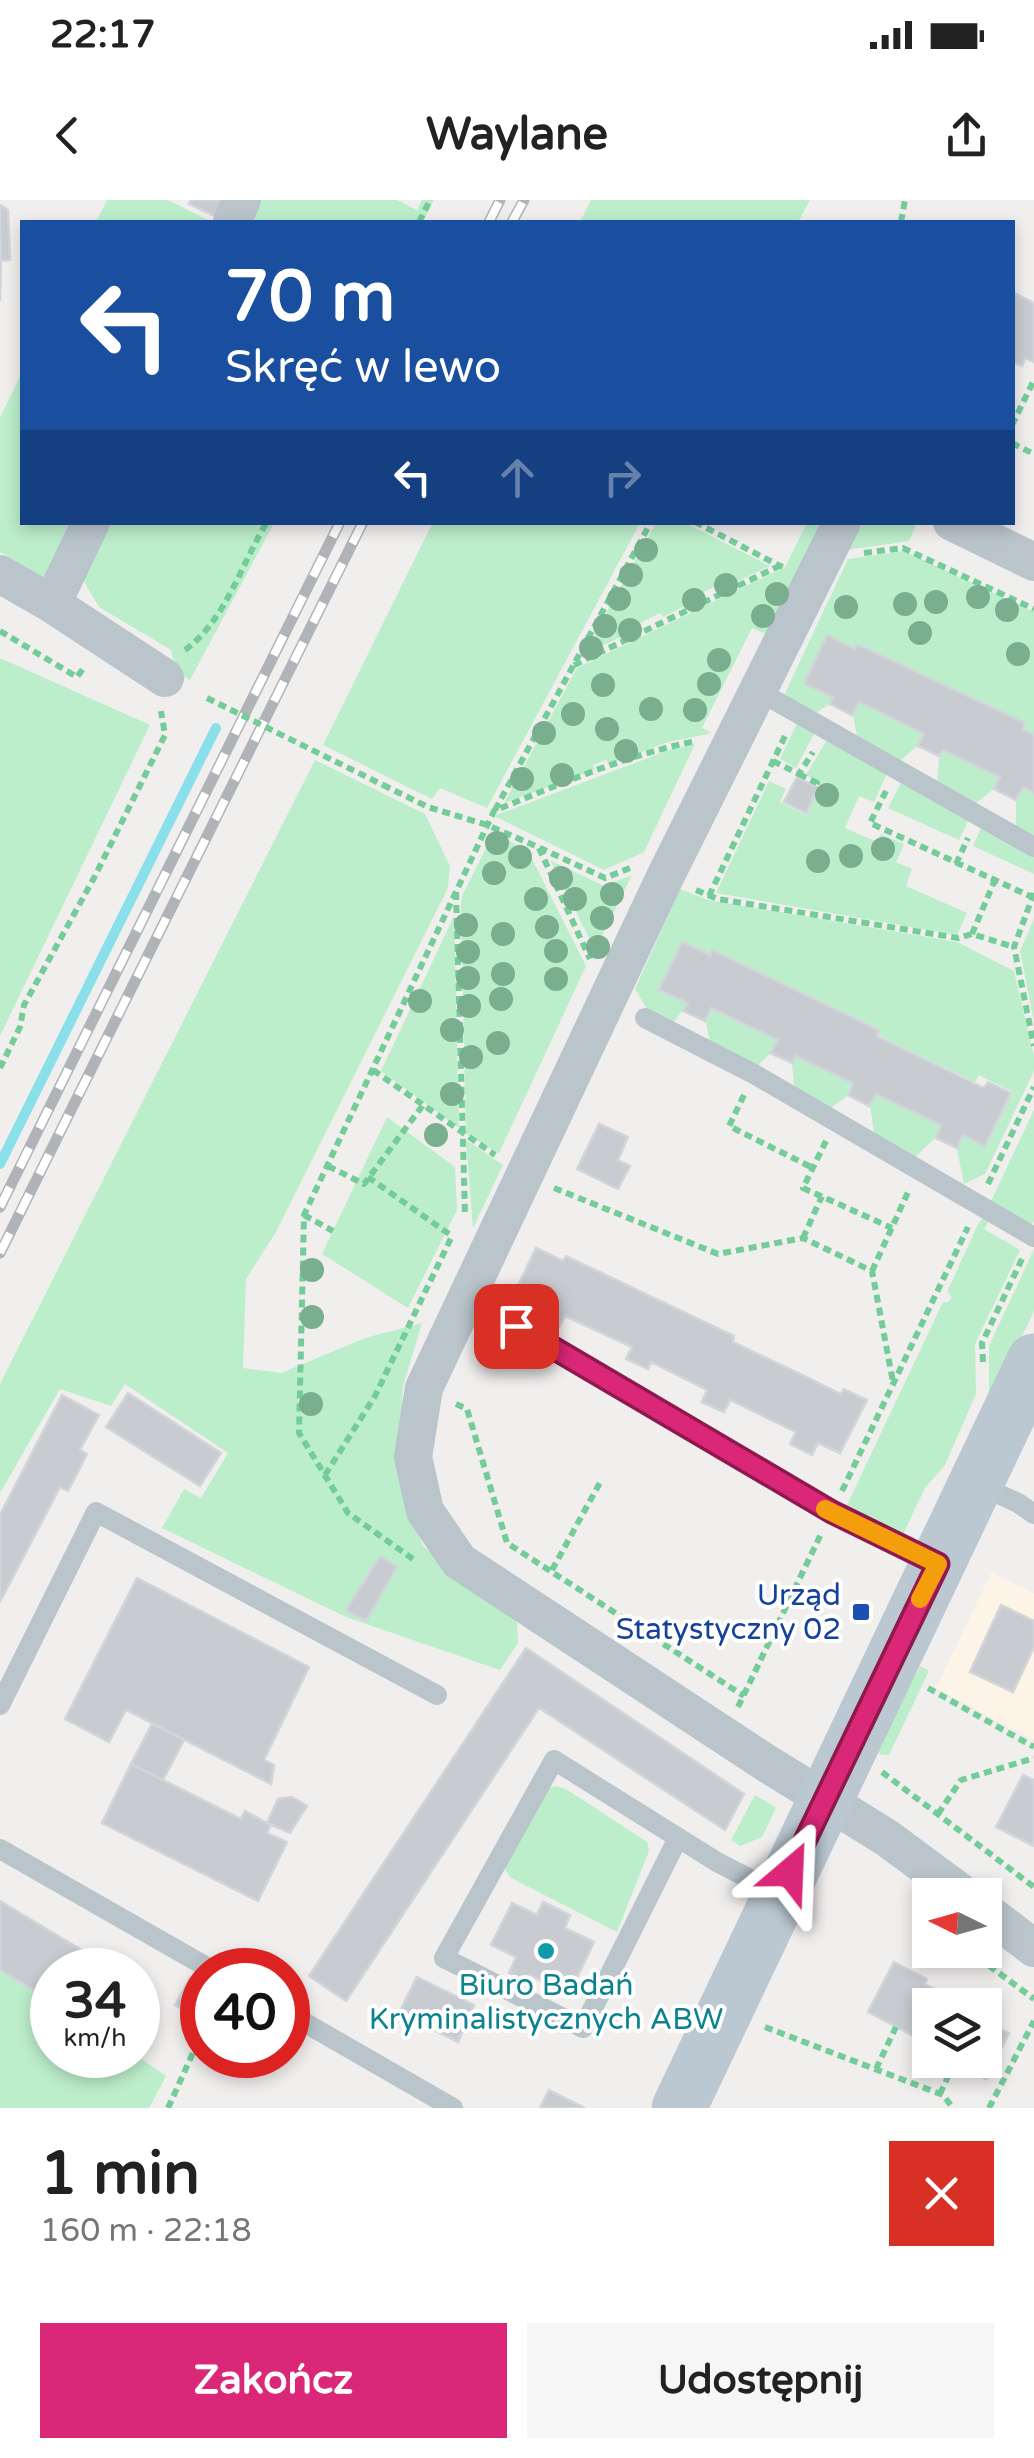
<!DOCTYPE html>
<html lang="pl">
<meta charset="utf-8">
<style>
body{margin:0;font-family:"Varela Round",sans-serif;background:#f6f6f6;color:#222;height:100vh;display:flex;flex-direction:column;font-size:38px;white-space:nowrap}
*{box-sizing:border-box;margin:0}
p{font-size:32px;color:#767676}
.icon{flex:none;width:55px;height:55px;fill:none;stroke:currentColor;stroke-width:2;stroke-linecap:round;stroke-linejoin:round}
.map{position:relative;height:1908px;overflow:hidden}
.drawer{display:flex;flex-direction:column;background:#fff;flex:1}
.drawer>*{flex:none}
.hud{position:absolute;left:20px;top:20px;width:995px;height:305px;border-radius:0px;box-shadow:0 5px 15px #0003;background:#1a4fa0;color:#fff;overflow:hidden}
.needle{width:65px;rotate:275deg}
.buttons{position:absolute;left:912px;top:1678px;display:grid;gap:20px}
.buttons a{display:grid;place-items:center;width:90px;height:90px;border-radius:0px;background:#fff;box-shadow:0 5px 15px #0003;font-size:50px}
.speed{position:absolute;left:30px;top:1748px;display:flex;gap:20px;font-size:50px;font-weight:700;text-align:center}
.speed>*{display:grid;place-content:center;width:130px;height:130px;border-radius:50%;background:#fff;box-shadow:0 5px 15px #0003;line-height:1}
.speed small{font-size:25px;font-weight:400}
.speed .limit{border:15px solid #d22;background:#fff;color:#111}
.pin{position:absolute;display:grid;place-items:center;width:85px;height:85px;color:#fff;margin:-42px;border-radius:20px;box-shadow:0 5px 15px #0006}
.me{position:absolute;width:110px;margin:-55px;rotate:26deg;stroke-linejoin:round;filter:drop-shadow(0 0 8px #0008)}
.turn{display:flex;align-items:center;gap:35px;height:210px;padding:0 40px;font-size:45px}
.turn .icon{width:130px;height:130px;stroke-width:2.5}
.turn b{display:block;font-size:70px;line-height:85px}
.lanes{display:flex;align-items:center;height:95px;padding:0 40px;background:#0003;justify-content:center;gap:50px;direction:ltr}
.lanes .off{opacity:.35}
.round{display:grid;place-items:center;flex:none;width:105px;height:105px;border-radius:0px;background:#f6f6f6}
.overview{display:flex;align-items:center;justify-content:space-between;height:170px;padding:0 40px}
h1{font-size:60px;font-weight:800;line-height:75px}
.action{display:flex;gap:20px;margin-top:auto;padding:20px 40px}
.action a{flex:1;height:115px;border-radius:0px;background:#db2777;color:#fff;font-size:40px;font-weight:800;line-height:115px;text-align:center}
.action a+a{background:#f6f6f6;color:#222}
.status{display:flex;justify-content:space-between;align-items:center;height:70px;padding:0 50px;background:#fff;direction:ltr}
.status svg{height:28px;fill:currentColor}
header{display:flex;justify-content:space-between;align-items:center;height:130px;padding:0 40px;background:#fff;font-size:45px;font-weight:800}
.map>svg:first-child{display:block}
</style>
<div class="status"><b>22:17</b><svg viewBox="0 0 49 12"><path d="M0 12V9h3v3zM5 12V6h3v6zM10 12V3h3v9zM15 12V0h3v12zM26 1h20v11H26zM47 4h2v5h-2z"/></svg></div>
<header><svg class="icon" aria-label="back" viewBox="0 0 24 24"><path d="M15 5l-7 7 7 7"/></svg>Waylane<svg class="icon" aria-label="share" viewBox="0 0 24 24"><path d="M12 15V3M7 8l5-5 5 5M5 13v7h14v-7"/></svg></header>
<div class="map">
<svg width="1034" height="1908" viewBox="0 0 1034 1908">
<rect width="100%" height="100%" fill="#f1eeee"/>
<path fill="#fcf4e7" d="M991 1373 1034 1393V1540L936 1488Z"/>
<path fill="#bceecb" d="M107 0H168L212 22H96Z
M256 0H397L417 10 422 0H434L423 22H245Z
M591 0H810L798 22H580Z
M22 172V322L78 323 50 381 0 352V218Z
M433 322 640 323 487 608 440 588 432 599 323 545Z
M105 323H274L190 480 169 469 174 462 171 450 99 407 80 375Z
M656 323H686L770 366 726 387 722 383 697 395 699 399 663 417 660 413 634 426 635 430 583 455Z
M807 323H818L819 329 770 436 752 428 702 528 712 533 665 543 609 564 606 560 593 565 595 570 504 603 577 468 785 367Z
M863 323H917L909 341 846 350Z
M904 351 1034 412V534L1024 529 1026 523 858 443 855 449 827 435 804 484 832 497 829 504 815 514 788 501 785 493 848 359Z
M0 458 150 525 0 836Z
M860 503 924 534 917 546 900 561 857 536 853 515Z
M797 523 815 532 796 568 780 559Z
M828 538 888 571 874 602 859 596 845 628 877 642 881 634 904 644 896 662 912 669 906 686 967 713 957 735 716 693 769 581 786 589 780 602 806 615 821 584 806 575Z
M695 544 644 652 604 670 494 616 672 549Z
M943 551 1000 577 995 588 976 603 937 581 939 558Z
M315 560 425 614 450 666 448 688 276 1032 246 1079 243 1168 281 1173 365 1138 422 1123 403 1186 399 1278 423 1346 517 1422 518 1443 500 1470 346 1417 162 1328 184 1289 201 1298 228 1253 125 1184 111 1206 60 1189 0 1293V1184Z
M902 581 969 619 959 640 888 608Z
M1023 588 1034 593V637L1016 627V600Z
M982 626 1034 656V674L973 646Z
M501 636 528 651 586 766 499 953 466 934 461 705 462 696 489 642Z
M550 660 604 686 632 675 600 740 603 746 598 756Z
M680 689 708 700 957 742 1014 771 1034 856V871L985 974 964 984 957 949 964 936 986 947 1013 892 979 875 975 882 878 835 880 829 712 749 710 754 682 741 658 790 688 803 673 823 648 811 635 789Z
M454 716 459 928 381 871Z
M1034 719V822L1020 751Z
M712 809 777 841 770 854 755 868 710 843 706 822Z
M796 856 853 883 847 896 828 910 795 893 792 864Z
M876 894 941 925 934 939 913 959 875 938 870 906Z
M1034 910V1021L1031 1026 991 1001Z
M387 917 455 967 457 1010 408 1108 322 1054Z
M466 940 503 965 473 1028Z
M984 1018 989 1021 984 1029 1020 1050 975 1144 976 1194 945 1265 925 1288 903 1334 846 1307 943 1102H948L952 1097 947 1092 979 1022Z
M1034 1049V1111L994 1195 989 1192V1146Z
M921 1466 929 1471 889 1555H882L870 1547Z
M555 1586 566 1589 647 1642 649 1651 617 1732 511 1678 506 1671V1661L550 1588Z
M755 1595 776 1608 762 1637 740 1646 731 1640Z
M0 1770 52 1801V1855H136L166 1876 149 1908H0Z"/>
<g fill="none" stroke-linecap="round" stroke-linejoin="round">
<path stroke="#89e0eb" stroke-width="10" d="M0 964 216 528"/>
</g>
<path fill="#c8ccd1" stroke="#d2d5d9" stroke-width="2.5" d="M191 0H226L217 17 189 4Z
M0 5 8 10 10 60 1 61 0 101Z
M1012 92 1034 103V162L1025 158 1022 166 1012 161Z
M827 435 855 449 857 444 1025 523 1023 529 1034 534V593L1023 587 1016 600 994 589 1000 577 943 550 939 556 918 546 924 534 859 502 852 515 830 504 833 497 804 484Z
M797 577 818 588 806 613 784 602Z
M682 742 710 755 712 750 879 830 877 836 984 888 988 882 1011 893 985 946 963 935 957 948 936 938 941 925 876 894 869 906 848 895 853 883 796 856 792 863 770 853 778 840 711 808 705 821 683 811 688 803 659 790Z
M599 924 628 937 618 960 630 966 618 989 577 969Z
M536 1048 563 1061 566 1056 734 1136 733 1142 800 1174 841 1194 844 1189 867 1200 840 1253 818 1243 812 1255 790 1244 796 1232 730 1200 724 1212 702 1202 707 1190 651 1162 648 1169 626 1159 632 1147 565 1116 559 1127 538 1117 542 1110 513 1096Z
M128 1193 221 1253 200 1286 106 1227Z
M62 1195 99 1215 80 1250 87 1254 68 1291 60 1287 0 1402V1315Z
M380 1356 397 1367 366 1421 346 1410Z
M137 1378 309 1467 264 1560 274 1565 271 1584 126 1510 109 1542 65 1519Z
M1001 1405 1034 1421V1447L1013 1492 970 1472Z
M526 1448 744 1594 725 1630 539 1508 346 1801 309 1776Z
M152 1524 184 1540 163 1580 131 1564Z
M131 1564 241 1619 245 1611 271 1625 267 1633 287 1642 258 1701 102 1623Z
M1023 1575 1034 1580V1646L996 1627Z
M292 1597 307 1606 290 1633 267 1623 278 1599Z
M0 1701 115 1770H52V1801L0 1770Z
M543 1702 570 1715 565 1728 594 1742 569 1794 529 1775 526 1781 509 1773 516 1757 491 1745 512 1703 537 1715Z
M894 1762 927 1779 925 1784 965 1805H930V1850L925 1848 927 1843 868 1812Z
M417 1777 474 1805 458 1842 399 1813Z
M190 1778 202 1786 200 1819 175 1805Z
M985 1822 1009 1833 986 1879 949 1860H985Z
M549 1890 585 1908H540Z"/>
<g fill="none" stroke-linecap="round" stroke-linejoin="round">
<path stroke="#74cc99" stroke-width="6" stroke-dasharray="8 5" stroke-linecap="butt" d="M419 22 430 0
M901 22 905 0
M1012 225 1034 180
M1012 243 1034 254
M695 322 780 366 781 363
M864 353 903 348 1034 409
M0 431 77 477 85 466
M185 450C226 420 241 364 267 322
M574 465 779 366
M773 561 799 574 813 552
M799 574 817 583 815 586
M383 585 428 607 487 625 538 647 605 678 630 668
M886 591 870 623 1032 697
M495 610 651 322
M539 648 590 759
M956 664 968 638
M696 690 718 699 958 738 972 734 1014 747
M456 692 465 1014
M1034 693 1014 747 1034 846
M709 696 785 536
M972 734 994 682
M0 868 20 827 24 805 95 676 165 535 161 511
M373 870 495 955
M744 895 729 926 813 968
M826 941 803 988 892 1028
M328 966 364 984 423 905
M368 977 452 1036
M988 984 1034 887
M554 988 718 1054 803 1038 872 1071 893 1182
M304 1015 333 1031
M803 1038 822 996
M872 1071 909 990
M983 1162 982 1143 1022 1059
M456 1204 467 1209 507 1343 744 1496
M325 1275 375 1196 452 1036
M842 1291 968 1027
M413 1359 348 1313 299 1233 304 1015 494 611C560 584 626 555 696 541
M552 1370 602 1279
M928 1488 1034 1547
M738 1507 821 1334
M882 1572 1034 1687
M938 1614 961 1580 1034 1558
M968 1750 1034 1799
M765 1827 943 1895 953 1908
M876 1869 896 1827
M940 1894 954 1863
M168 1908 202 1833
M989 1908 1034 1821"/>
<path stroke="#b9c4cb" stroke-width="20" d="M776 501 1034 647
M645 818 754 874 1034 1037
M497 1115 832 1313 936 1363
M979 1285 1018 1303 1034 1314
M0 1505 96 1312 437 1495
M678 1638 583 1828 444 1758 554 1560 717 1662 779 1694
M0 1649 212 1770
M288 1813 453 1908"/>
<path stroke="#b9c4cb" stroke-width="38" d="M232 22 242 0
M842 322 666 675 424 1188 413 1257 425 1311 459 1361 766 1563 887 1638 964 1695
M952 322 1034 362
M0 374 52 404 165 478
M52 404 91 322
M985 1711 1034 1748"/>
<path stroke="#bbc8d2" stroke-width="55" d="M679 1908 1034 1161"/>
<g stroke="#b0b4b8" stroke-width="11">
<path id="rail" d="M489 22 500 0
M512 22 524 0
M0 1007 340 322
M0 1053 363 322"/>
</g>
<use href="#rail" stroke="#fff" stroke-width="8" stroke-dasharray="22" stroke-linecap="butt"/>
<path stroke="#74cc99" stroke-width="6" stroke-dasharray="8 5" stroke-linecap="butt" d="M207 498 383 585"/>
</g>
<g fill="#79af8e">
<circle cx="646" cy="350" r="12"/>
<circle cx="631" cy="375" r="12"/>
<circle cx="726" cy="385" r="12"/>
<circle cx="777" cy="394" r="12"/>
<circle cx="978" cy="397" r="12"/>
<circle cx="619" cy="399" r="12"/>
<circle cx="694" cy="400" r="12"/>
<circle cx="936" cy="402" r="12"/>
<circle cx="905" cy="404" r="12"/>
<circle cx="846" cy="407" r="12"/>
<circle cx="1007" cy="410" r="12"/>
<circle cx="763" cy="416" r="12"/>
<circle cx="605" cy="426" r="12"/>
<circle cx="630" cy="430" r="12"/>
<circle cx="920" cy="433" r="12"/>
<circle cx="591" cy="448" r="12"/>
<circle cx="1018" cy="454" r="12"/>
<circle cx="719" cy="460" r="12"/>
<circle cx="709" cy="484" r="12"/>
<circle cx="603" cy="485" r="12"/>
<circle cx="651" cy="509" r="12"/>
<circle cx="695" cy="510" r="12"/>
<circle cx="573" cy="514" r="12"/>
<circle cx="607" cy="529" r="12"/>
<circle cx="544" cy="533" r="12"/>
<circle cx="626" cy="551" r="12"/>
<circle cx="562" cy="575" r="12"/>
<circle cx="522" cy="579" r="12"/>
<circle cx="827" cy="595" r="12"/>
<circle cx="497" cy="643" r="12"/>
<circle cx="883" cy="649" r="12"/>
<circle cx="851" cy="656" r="12"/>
<circle cx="520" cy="657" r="12"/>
<circle cx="818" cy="661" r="12"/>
<circle cx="494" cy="673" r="12"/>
<circle cx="561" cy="678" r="12"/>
<circle cx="612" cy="694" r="12"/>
<circle cx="536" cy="699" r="12"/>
<circle cx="575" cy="699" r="12"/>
<circle cx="602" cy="718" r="12"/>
<circle cx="466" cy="725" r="12"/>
<circle cx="547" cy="727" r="12"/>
<circle cx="503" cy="734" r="12"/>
<circle cx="598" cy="747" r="12"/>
<circle cx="556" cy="751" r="12"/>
<circle cx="468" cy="752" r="12"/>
<circle cx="503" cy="774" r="12"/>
<circle cx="468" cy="778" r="12"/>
<circle cx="556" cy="779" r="12"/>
<circle cx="501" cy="799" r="12"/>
<circle cx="420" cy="801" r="12"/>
<circle cx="469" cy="806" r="12"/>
<circle cx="452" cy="830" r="12"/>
<circle cx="498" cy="843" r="12"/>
<circle cx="471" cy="857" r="12"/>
<circle cx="452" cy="894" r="12"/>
<circle cx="436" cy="935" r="12"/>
<circle cx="312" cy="1070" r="12"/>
<circle cx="312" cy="1117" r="12"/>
<circle cx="311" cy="1204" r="12"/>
</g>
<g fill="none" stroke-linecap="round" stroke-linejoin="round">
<g stroke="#8e194d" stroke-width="25">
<path id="route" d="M516 1126 832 1312 938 1364 790 1672"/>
</g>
<use href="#route" stroke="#db2777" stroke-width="18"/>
<path stroke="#f59e0b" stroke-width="18" d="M825 1309 938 1364 920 1399"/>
</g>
<rect fill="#1a4fb4" stroke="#fff" stroke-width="4" x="851" y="1402" width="20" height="20" rx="5"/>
<circle fill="#0f9aa8" stroke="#fff" stroke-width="4" cx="546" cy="1751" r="10"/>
<g text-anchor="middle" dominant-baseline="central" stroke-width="8" stroke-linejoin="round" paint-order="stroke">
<g font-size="30" fill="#164399" stroke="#fff" text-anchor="end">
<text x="841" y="1395">Urząd<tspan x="841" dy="34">Statystyczny 02</tspan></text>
</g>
<g font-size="30" fill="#0d838f" stroke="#fff">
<text x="546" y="1785">Biuro Badań<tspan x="546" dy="34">Kryminalistycznych ABW</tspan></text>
</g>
</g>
</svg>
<div class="buttons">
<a><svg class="needle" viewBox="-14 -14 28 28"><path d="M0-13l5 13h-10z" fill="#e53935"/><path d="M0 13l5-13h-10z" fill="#767676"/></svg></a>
<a><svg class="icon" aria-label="layers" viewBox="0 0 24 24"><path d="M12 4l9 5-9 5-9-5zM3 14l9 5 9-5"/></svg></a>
</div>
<div class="speed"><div>34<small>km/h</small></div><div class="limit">40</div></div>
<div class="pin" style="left:516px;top:1126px;background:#d93025"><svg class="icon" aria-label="arrive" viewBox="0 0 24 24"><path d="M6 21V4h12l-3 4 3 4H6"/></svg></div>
<svg class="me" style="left:790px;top:1672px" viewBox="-20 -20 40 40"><path d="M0-17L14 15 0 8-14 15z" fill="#db2777" stroke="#fff" stroke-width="4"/></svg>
<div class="hud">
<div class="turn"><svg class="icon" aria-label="left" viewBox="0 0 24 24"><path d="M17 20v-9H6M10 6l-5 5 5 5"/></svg><div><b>70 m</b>Skręć w lewo</div></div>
<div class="lanes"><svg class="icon" aria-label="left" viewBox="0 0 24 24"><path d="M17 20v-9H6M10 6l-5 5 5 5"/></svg><svg class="icon off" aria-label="ahead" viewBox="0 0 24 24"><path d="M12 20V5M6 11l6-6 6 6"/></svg><svg class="icon off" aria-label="right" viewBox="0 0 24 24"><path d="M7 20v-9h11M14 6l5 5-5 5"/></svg></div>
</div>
</div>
<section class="drawer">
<div class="overview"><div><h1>1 min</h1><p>160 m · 22:18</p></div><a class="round" style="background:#d93025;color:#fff"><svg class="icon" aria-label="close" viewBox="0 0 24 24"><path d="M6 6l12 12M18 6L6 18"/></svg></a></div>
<div class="action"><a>Zakończ</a><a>Udostępnij</a></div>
</section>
